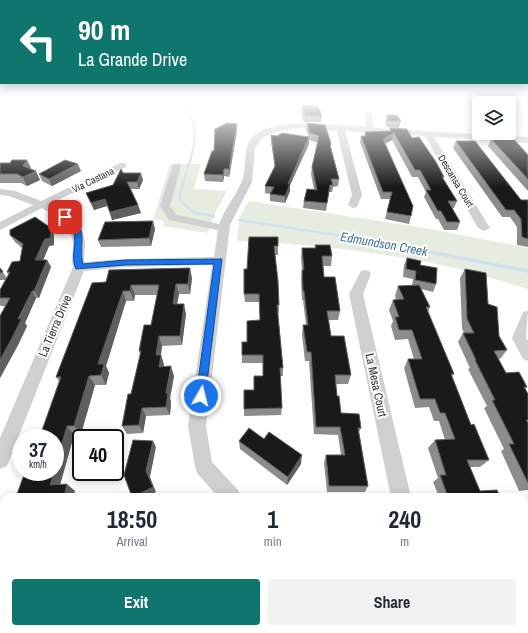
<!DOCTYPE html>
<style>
body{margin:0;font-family:"Archivo Narrow",sans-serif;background:#f2f2f3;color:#1f2937;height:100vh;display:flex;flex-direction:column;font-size:15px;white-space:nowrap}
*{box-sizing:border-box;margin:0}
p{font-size:13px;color:#747a83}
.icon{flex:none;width:22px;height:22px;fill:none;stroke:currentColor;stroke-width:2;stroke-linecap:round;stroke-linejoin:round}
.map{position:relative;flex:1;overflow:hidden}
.side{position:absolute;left:0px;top:493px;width:528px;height:140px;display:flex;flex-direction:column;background:#fff;border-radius:12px 12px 0 0;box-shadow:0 2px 10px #0003}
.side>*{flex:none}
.hud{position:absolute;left:0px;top:0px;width:528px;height:84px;box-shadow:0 2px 10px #0003;background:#0f766e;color:#fff;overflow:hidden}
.tools{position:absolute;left:472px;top:96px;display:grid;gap:8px}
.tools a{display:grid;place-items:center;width:44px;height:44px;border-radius:4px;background:#fff;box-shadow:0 2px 10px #0003;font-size:20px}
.speed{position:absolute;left:12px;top:429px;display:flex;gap:8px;font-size:20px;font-weight:700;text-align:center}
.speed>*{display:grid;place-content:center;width:52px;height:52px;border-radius:50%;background:#fff;box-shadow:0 2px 10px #0003;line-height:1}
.speed small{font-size:10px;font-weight:400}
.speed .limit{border:2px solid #111;border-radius:6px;background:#fff;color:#111}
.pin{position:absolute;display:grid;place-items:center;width:34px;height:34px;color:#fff;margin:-17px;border-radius:8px;box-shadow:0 2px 6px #0006}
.me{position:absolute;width:44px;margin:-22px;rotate:8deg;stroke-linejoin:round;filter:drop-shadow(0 0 3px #0008)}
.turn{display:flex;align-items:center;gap:14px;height:84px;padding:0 12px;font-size:18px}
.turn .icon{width:52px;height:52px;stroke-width:2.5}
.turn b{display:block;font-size:28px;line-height:34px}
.eta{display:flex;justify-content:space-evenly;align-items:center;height:68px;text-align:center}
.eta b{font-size:24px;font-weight:800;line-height:28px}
.cta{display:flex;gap:8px;margin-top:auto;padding:8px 12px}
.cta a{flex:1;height:46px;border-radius:4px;background:#0f766e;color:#fff;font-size:16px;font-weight:800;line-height:46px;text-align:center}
.cta a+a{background:#f2f2f3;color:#1f2937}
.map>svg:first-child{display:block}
</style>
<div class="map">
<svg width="528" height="633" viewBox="0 0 528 633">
<rect width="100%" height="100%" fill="#fff"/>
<path fill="#e6ecdf" d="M170 164H201L194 189 227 191 215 213 208 233 163 226V220H153Z
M249 201 425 228 528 248V289C501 281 473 272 445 266 377 251 306 244 237 241L240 216Z"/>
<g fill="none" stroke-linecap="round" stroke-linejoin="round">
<path stroke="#cfe2ee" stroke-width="2" d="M174 99C199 116 197 136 190 162"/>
<path stroke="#cfe2ee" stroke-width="2.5" d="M190 161 180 193V200L194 213 214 216
M239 220 380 242"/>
<path stroke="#cfe2ee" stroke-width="3.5" d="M373 241 528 271"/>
<path fill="#d0d0d0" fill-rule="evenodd" d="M365 111 372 113 374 128 528 137V143L434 137 490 228 484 231 478 228 425 136 345 131 362 195 357 207 353 208 348 205 352 195 337 131 302 128 288 130 275 132 262 138 255 148 252 182 230 225 206 426 212 462 238 490 241 497H218L197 473 195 466 188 426 212 265 125 267 84 271 7 466 0 469V438L73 267C71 259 73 252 73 245 73 224 58 218 42 208L0 230V222L33 205 9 196 0 195V189L15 191 41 201 120 163H126V167L50 204C67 214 83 221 85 243 85 249 84 256 84 262L125 259 214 257 218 230 169 220 160 206 173 164H179L181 166 170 206 177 215 219 224C225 208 236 196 242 181 247 168 243 154 249 142 265 114 338 126 366 127Z
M365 270 369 271 371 274 363 294 411 497H391L349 294 361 271Z
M528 311 526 338 528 341V361L523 359 512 338 523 312Z
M524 572 528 573V595L524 594Z"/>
</g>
<path fill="#8c8c8c" d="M302 105 322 116 321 122H304L301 112Z
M387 115 401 121 399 128 387 127 385 121Z
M307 123 331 145V149L339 179 338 186 333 187 332 192H329L326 211 303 208 304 201 314 190 311 174 312 167 318 143 309 140V138V144L290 185V191L285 203 270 201V194L265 193V186L275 168 271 142V135L277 136 309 137 306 130Z
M390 128 412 138 444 177 443 179 457 201 454 208H452L460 222 457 230H444L438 219H436L424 197 426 192 418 177H412L392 140 385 144 411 216 409 224 385 219 390 199H381L360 142 361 136H364L365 132 390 131Z
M237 131 229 177 224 176 223 182 205 181 204 174 214 151Z
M495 137 528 155V191L488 146 491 139H494Z
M456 141 521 200H528V247L517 245V227L510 217H502L453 148Z
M0 163H10L31 168V169L40 180 27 186 21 183H0Z
M81 171 52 186 42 181 39 174Z
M123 173 143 180 139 189H131L141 213 112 220 107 206 94 210 86 193 113 185Z
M155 229 151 246 101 247 98 240Z
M10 235H54V245L49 246 43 260H47L51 267 41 292 39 298H36L25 323 27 326 18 345 0 378V316L5 306H1L0 305V290L5 280H0V268L7 278 8 275 7 272 20 261 22 248 15 242Z
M278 237V255H275L279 305V313H278L283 368V376H280L282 408 281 415 244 416V409L254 390 263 376V363H242V355L247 342 260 321 259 302H245L244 294Z
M315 245 332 256 331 266H323L324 277 340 311 338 320H329L331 336 351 375 348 384H336L337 396 341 413 361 428 359 432 368 486 365 492H327L324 463 326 455H341L338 435 314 434 309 361H305L302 335 303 325H306L303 300H302L301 280 302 270 301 258 302 248H315Z
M407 258 420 265 436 284 433 292 421 289 430 307 428 312 454 374 452 376 471 425 489 460 480 467H470L480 491 500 497H439L433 482 438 478 428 448 435 440H445L439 421H434L429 407 415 408 404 368 408 359H414L408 339 395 340 391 326 393 321 389 310 393 300H396L395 296 398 286 412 285 413 279 403 277 404 265Z
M465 269 488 304 499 336 507 350 500 359H498L506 373 527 387 525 389 528 394V490L519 491 501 451 504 449 484 408 487 406 468 369 470 368 458 342 463 333H464L462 328 460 278Z
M192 278 190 294H179L177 304 186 314 182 345 162 346 161 355 164 365V366L174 376 170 398 171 402 170 415 146 416 143 433 127 434 122 426 131 394 140 354 139 351 151 325 157 295H135L134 301H126L106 366 109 373 106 385H95L81 434 74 435 60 485 75 491 73 497H16L40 436 59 381 56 377 92 283Z
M239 441 301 464 287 485 240 449Z
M528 506V531L524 522V508Z
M283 629H389V633H295Z
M400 629H437L438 633H400Z
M481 629H503L517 633H482Z"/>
<path fill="#5f5f5f" d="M237 124V131L229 177V169Z
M394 133 392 140 381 145 383 139Z
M309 137V144L290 185V191L285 203V196L288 184Z
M27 160 31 168 27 174 23 166Z
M78 164 81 171 52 186 49 179Z
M224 169V176L223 182V175Z
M36 171 40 180 27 186 23 177Z
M141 173 143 180 139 189 137 182Z
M105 199 107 206 94 210 91 203Z
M138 205 141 213 112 220 110 212Z
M153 221 155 229 151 246 149 238Z
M51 228 54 235V245L49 246 40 268 35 260Z
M47 260 51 267 39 298 34 291Z
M190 268 192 278 190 294 188 284Z
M176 284 179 294 175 314 173 304Z
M131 285 135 295 134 301 130 291Z
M32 291 36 298 25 323 27 326 18 345 0 378V360Z
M123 291 126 301 106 366 109 373 106 385 101 375 98 364Z
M184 304 186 314 182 345 180 336Z
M159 336 162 346 160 360 161 355 164 365 162 376 159 367 156 355Z
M171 366 174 376 170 398 171 402 170 415 166 407V393Z
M89 376 95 385 81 434 74 426Z
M142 408 146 416 143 433 139 425Z
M67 426 74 435 58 492 50 485 54 472H55V468Z
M153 441 156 447 150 477 156 492 146 497H133L146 471Z
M302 455 301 464 287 485 288 477Z
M67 484 75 491 73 497H64Z
M0 588 4 589V601L0 606Z"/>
<path fill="#1a1a1a" stroke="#5f5f5f" d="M302 105 318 106 322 116H305Z
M387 115H397L401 121H388Z
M227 123 237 124 229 169H224L223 175 204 174 212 151H214L215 129Z
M307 123 325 125 330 140 331 145H330L339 179H331L333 185H330L327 203 304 201 307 189 317 190 312 167 319 136 310 133Z
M390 128 407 129 412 138 419 137 436 162 444 177H442L457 201H448L460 222H447L441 211H438L426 190H431L420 170H415L394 133 383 139 413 206 411 216 387 212 392 192H383L361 136H366L365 132 391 131Z
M282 133 309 137 288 184H290L285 196 270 194 274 187 265 186 275 166 271 135 277 136Z
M511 136 528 155V179L491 139H496L495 137Z
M456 141H475L521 200H528V239L522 237 521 219 514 210H506Z
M12 160H27L23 166 36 171 23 177 17 174H0V163H10Z
M65 160 78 164 49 179 39 174Z
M121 169 123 173H141L137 182H127L138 205 110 212 105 199 91 203 86 193 113 185Z
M35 217 51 228 50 238 45 239 35 260H47L37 284 34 291H32L18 319 22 318 12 338 0 360V316L10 298H0V290L10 272H7L12 262 20 261 23 244 10 235V230Z
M153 221 149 238 98 240 105 222Z
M249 237H278V246H274L278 281 279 305H277L283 368H280L282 408 244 409V390H254V376H263V355H242V342H247V321L260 320 259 294H244V269H247Z
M315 245H330L332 256H322L324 277H335L340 311H327L331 336H344L351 375H335L337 396H339L341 413 359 414 361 428H358L368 486H329L326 455H345L340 427H316L311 352H307L303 325H308L304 291H303L302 270H304L302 248H316Z
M407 258 421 261 420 265 437 268 436 284 415 280 416 271 406 269Z
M0 268 3 272 0 273Z
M190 268 188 284H176L173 304H184L180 336H159L156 355H161L159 367 171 366 166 393H168L166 407 142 408 139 425 122 426 128 394H131L141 351H139L144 325H151L159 285H131L130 291H123L98 364H104L101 375 89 376 74 426H67L55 468V438H36L37 436H40L61 377H56L92 283 106 282 109 270Z
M465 269 486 273 488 304 497 307 499 336 507 350 494 351 506 373 519 372 527 387H524L528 394V420H526L528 423V483L509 444H514L492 400H495L475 360H476L463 333H474L467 319Z
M419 285 430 307H426L454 374H451L471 425 474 424 489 460H467L480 491 497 490 500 497H448L440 475H446L435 440 455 439 445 413H440L435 399H420L408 359H422L412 330H399L395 317H399L393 300 404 299 398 286Z
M249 428 264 439 269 432 302 455 288 477 239 441Z
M133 440 153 441 146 471 153 487 133 497H132L124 475Z
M25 472H54L50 485 67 484 64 497H16Z
M4 544V592L0 589V549Z
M290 629H389V633H302Z
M407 629H437L438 633H408Z
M493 629H503L517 633H494Z"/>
<linearGradient id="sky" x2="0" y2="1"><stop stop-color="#9ec6ea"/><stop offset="0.53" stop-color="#fff"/><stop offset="1" stop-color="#fff" stop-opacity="0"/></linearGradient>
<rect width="528" height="187" fill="url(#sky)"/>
<path fill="#1a73e8" stroke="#114b97" d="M65 215C91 223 78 246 83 264L125 260 222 259 205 399 201 401 197 399 196 396 214 264 125 265 76 269C69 255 80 239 71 225 69 222 64 220 61 217Z"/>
<g text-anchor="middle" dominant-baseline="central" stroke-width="4" stroke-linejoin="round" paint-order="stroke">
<g font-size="10" fill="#333" stroke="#fff">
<text transform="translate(93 180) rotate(-26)">Via Castana</text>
<text transform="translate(456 181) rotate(59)">Descansa Court</text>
</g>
<g font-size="12" fill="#333" stroke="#fff">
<text transform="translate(55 326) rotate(-67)">La Tierra Drive</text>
<text transform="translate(376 385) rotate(78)">La Mesa Court</text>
</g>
<g font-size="13" font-style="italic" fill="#3f7597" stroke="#fff">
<text transform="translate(384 244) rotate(10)">Edmundson Creek</text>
</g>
</g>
</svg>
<div class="tools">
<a><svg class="icon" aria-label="layers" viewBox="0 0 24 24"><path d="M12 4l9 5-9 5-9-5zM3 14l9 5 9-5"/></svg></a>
</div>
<div class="speed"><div>37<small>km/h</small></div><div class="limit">40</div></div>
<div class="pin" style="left:65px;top:217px;background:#d93025"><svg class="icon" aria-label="arrive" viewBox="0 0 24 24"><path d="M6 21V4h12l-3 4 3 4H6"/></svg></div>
<svg class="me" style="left:201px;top:396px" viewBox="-20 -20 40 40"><circle r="17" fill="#1a73e8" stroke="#fff" stroke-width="3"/><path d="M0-11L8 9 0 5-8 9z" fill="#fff"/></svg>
<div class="hud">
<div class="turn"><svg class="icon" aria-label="left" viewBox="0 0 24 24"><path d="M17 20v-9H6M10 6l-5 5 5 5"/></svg><div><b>90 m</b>La Grande Drive</div></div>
</div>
<section class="side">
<div class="eta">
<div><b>18:50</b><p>Arrival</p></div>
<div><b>1</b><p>min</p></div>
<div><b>240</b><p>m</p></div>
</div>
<div class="cta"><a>Exit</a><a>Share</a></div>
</section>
</div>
